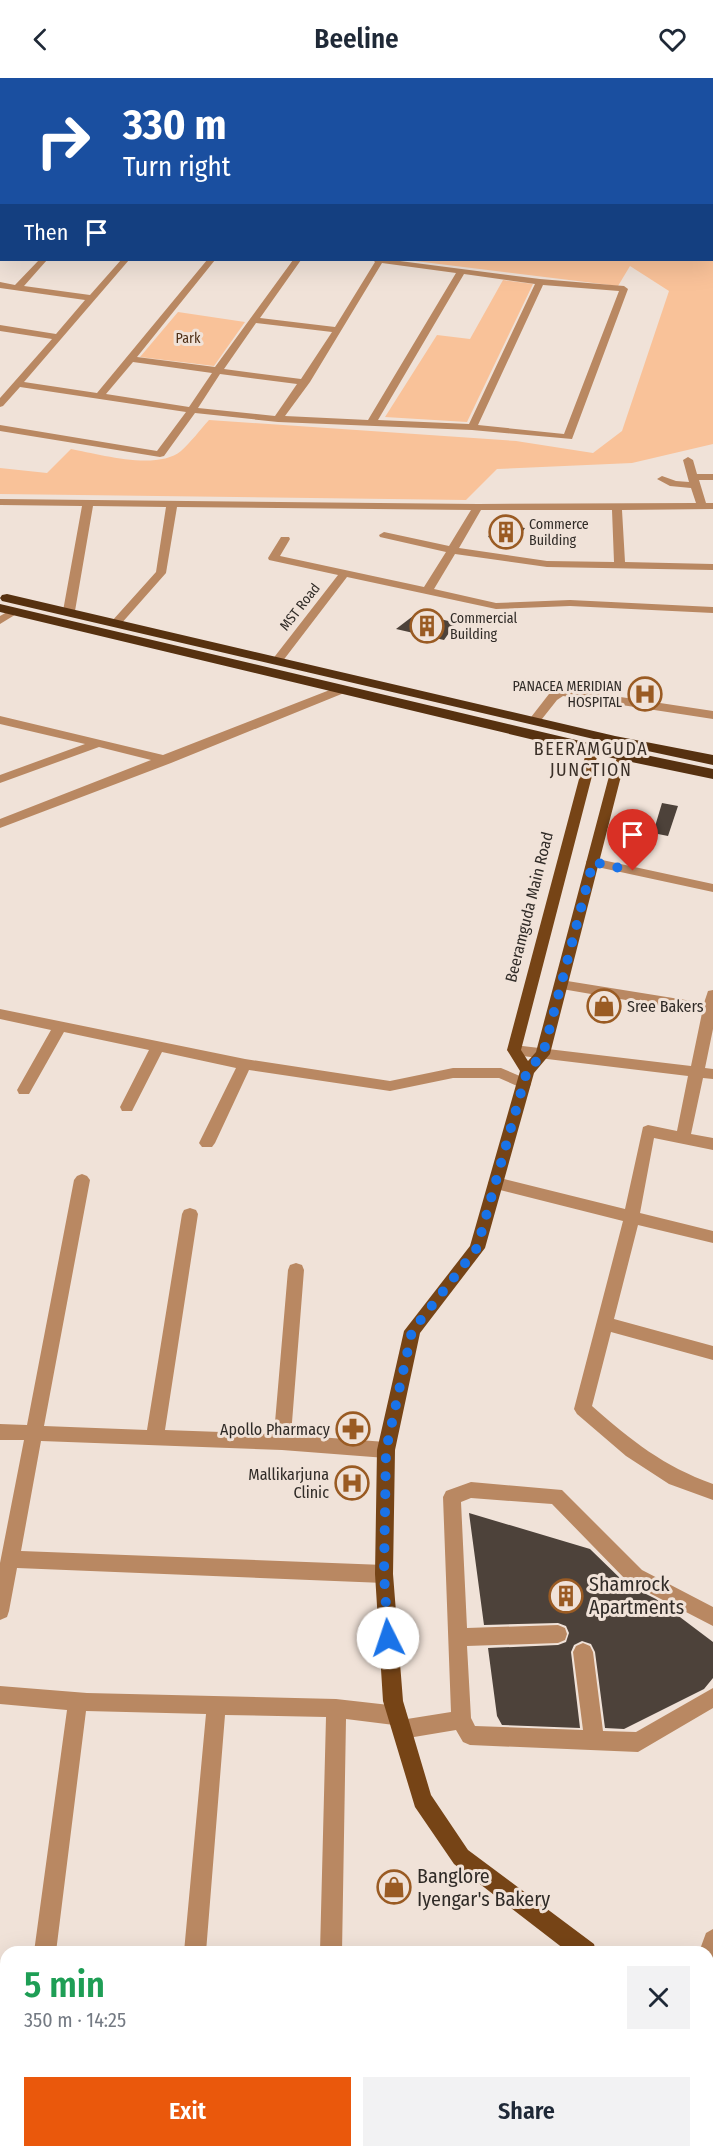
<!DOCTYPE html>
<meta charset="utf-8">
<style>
body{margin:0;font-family:"Fira Sans Condensed",sans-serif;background:#f2f2f3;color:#1f2937;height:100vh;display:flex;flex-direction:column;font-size:22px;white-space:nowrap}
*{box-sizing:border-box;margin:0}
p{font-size:20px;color:#747a83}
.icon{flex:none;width:33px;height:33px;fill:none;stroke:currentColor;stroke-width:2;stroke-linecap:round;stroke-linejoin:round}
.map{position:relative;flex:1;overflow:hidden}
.sheet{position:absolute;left:0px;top:1868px;width:714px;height:212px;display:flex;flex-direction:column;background:#fff;border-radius:18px 18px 0 0;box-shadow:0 6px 24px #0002}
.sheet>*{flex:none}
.banner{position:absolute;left:0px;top:0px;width:714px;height:183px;box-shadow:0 6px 24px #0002;background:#1a4fa0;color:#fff;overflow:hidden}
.pin{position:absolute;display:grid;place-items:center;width:51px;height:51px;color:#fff;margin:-62px -26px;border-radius:50% 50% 50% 0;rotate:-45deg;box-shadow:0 0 6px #0007}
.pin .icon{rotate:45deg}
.me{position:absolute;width:66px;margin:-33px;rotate:356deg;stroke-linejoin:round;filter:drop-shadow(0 0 4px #0008)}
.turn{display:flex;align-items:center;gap:21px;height:126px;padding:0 24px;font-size:27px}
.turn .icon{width:78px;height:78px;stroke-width:2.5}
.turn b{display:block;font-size:42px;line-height:51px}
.then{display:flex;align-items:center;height:57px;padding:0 24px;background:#0003;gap:12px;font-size:22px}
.round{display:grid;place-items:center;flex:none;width:63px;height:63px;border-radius:0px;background:#f2f2f3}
.head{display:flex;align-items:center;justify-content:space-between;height:102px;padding:0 24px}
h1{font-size:36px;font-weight:600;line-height:45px;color:#1e9e55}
.cta{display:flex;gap:12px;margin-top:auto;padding:12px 24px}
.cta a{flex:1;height:69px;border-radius:0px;background:#ea580c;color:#fff;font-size:24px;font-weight:600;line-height:69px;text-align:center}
.cta a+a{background:#f2f2f3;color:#1f2937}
header{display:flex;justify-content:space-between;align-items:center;height:78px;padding:0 24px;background:#fff;font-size:27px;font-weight:600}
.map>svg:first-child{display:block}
</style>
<header><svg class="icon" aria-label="back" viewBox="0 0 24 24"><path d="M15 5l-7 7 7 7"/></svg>Beeline<svg class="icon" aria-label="heart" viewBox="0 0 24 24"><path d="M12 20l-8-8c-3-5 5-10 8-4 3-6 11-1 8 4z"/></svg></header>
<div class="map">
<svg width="713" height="2078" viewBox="0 0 713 2078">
<rect width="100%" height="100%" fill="#f0e2d8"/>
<path fill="#f9c299" d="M527 0H713V366L632 385 497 391 466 422 0 416V390L47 395 71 371C98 376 157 393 181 373 191 364 200 352 209 342L516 363 593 375 622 353 669 213 630 188 618 208 407 182H712V2L526 1Z
M503 202 533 206 467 344 385 339 437 257 470 261Z
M178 234 245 244 214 288 140 279Z"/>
<path fill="#4d423a" d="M497 445 525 450 514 467 488 459Z
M417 535 456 545 444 562 396 551Z
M662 725 678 728 668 758 653 755Z
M469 1435 590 1471 626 1506 656 1521 713 1564V1600L704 1611 624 1651 605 1650 595 1574 591 1566 582 1563 574 1567 571 1574 580 1650 502 1647 497 1638 488 1570 558 1567 566 1564 569 1555 566 1548 558 1545 484 1547Z"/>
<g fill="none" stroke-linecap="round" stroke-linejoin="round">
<path fill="#b98862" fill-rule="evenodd" d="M56 0H64L55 2Z
M142 0 161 2H143Z
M277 0H285L276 2Z
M387 0 407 2H388Z
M425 0H433L424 2Z
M514 0H522L514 2Z
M0 8H2V12H0Z
M0 45H2L0 51Z
M0 106H2L0 111Z
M0 130H2V134H0Z
M0 166H2V172H0Z
M39 182H47L24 208 90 217 121 182H129L24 304 97 315 207 182H215L137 279 215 289 293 182H301L260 240 335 249 375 184 373 182H392L540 201 624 208 628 211 572 361 472 352 278 344 195 335 164 378 160 379 0 353V347L157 373 186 334 20 309 3 328 0 329V320L52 261 0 253V247L56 256 85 222 0 210V204L15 207ZM382 185 456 195 368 342 285 338 310 304ZM464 196 535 206 469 346 378 342ZM543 207 619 213 564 356 478 347ZM256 245 332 254 301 301 224 291ZM133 284 212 295 189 329 106 316ZM220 296 297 306 275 338 198 330Z
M688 379 693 382 697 396H713V402H699L706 425H713V431L622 432 625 484 713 486V492L547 489 455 476 434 511 496 525 570 522 713 529V535L570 528 496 531 347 499 282 584 278 585 272 582 338 497 269 482 268 480 281 459H289L290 461 280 478 424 509 446 474 380 459 379 457 384 454 449 468 471 432 177 429 166 495 120 547H112V543L156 494 166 429 93 428 75 533 69 536 63 533 82 428 0 427V421L478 426 696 425 691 410 670 408 657 401 662 398 676 403 689 404 683 382ZM481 432H612L614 484 547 483 459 470Z
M14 530 20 533 18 535 0 546V538Z
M340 608 344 609V615L171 685 0 750V741L151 682 99 669 0 705V697L85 666 0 646V638L163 677Z
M561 610 713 633V641L563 618 557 622 538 646H530L528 643 549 616Z
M593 780 713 806V814L588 787 586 784 588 781Z
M561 902 704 925 708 913 713 912V951L705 990 713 991V1001L703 1000 691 1056 713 1060V1072L654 1060 640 1135 713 1153V1165L638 1147 614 1241 713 1268V1282L611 1254 592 1328C632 1363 663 1388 713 1406V1422L669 1406 626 1378 577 1336 574 1331 623 1143 496 1111 491 1109 488 1105 491 1101 496 1099 625 1131 643 1049 648 1047 677 1053 688 998 514 977 507 972 514 967 691 988 702 935 556 910 554 907Z
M0 931 245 981 390 1003 453 990H501L529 1002 531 1006 529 1010 524 1011 499 1000H453L390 1013 249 992 215 1065 212 1069H202L199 1065 236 990 162 974 132 1033H122L120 1029 149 972 64 954 29 1016H19L17 1012 51 952 0 941Z
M82 1096 87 1098 90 1102 44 1348 147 1352 182 1136 184 1132 190 1130 196 1132 198 1136 165 1352 274 1356 288 1192 290 1187 296 1185 302 1187 304 1192 291 1357 386 1364 392 1367 395 1372 392 1377 386 1380 282 1372 41 1363 21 1473 384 1487 391 1490 393 1496 391 1502 384 1505 17 1490 9 1533 7 1539 0 1542V1485L24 1362H0V1346L27 1347 74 1102 77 1098Z
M471 1404 562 1412 642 1492 713 1529V1548L628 1504 552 1426 471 1420 461 1424 467 1550 558 1547 565 1550 567 1556 565 1562 558 1565 467 1568 471 1640 475 1648 583 1652 573 1574 576 1568 583 1565 590 1568 593 1574 603 1653 636 1654 713 1610V1630L638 1674 470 1667 463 1664 456 1652 402 1661 395 1658 392 1651 394 1647 346 1641 342 1874H320L326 1639 225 1637 206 1874H184L206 1636 86 1633 56 1874H34L67 1632 0 1626V1608L87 1615 336 1621 398 1628 405 1631 407 1641 451 1634 443 1419 446 1413Z
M713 1851V1888L708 1890V1874H699L706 1855Z
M7 2073H29L28 2078H6Z
M166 2073H188L187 2078H165Z
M317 2073H339V2078H317Z"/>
<path fill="#764416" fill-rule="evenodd" d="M593 667 599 671 521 972 528 983 536 974 608 702 619 675H627L629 678 620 702 550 976 534 995 485 1170 420 1255 395 1372 393 1496 403 1623 431 1717 468 1772 594 1866 596 1874H568L454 1786 415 1729 383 1623 375 1496 377 1372 404 1253 470 1168 520 993 507 972 587 671Z
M708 1947 713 1949V1972L708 1970Z"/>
<path fill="#563110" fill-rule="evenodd" d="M7 516 615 658 713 677V687L615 666 2 523 0 520 2 517Z
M0 526 593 666 713 691V701L593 676 0 534Z"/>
</g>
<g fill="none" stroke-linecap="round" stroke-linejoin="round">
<path stroke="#1a73e8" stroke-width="10" stroke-dasharray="0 18" d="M388 1560 384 1496 386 1372 412 1253 477 1170 527 993 543 976 593 784 633 793"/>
</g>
<defs>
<g id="building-ring" transform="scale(1.725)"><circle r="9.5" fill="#f0e2d8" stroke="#9a5b23" stroke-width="1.5"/><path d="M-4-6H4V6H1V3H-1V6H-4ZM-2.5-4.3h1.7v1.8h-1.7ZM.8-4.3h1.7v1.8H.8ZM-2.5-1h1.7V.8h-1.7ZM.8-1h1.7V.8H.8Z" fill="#9a5b23"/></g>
<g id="hospital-ring" transform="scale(1.725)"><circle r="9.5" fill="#f0e2d8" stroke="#9a5b23" stroke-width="1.5"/><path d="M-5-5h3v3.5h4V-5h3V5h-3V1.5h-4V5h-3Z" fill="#9a5b23"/></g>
<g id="shop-ring" transform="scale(1.725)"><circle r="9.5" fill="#f0e2d8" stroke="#9a5b23" stroke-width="1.5"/><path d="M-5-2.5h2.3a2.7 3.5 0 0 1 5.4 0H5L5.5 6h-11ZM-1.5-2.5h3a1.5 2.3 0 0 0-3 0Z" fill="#9a5b23"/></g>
<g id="pharmacy-ring" transform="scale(1.725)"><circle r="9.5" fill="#f0e2d8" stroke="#9a5b23" stroke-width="1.5"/><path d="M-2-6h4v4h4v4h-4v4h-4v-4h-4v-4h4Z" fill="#9a5b23"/></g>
</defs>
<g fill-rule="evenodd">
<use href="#building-ring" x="506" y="454"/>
<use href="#building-ring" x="427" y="548"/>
<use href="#hospital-ring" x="645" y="616"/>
<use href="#shop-ring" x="604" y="928"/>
<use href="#pharmacy-ring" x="353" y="1351"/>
<use href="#hospital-ring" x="352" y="1405"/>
<use href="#building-ring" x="566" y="1518"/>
<use href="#shop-ring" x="394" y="1809"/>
</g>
<g text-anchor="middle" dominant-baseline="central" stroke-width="6" stroke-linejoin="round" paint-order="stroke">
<g font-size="14" fill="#4e2f16" stroke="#f0e2d8">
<text x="188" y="260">Park</text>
</g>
<g font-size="14" fill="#302b27" stroke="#f0e2d8" text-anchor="start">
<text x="529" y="446">Commerce<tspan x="529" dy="16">Building</tspan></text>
<text x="450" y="540">Commercial<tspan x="450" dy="16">Building</tspan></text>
<text x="622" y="608" text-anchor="end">PANACEA MERIDIAN<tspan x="622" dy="16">HOSPITAL</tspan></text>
</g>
<g font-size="14" fill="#302b27" stroke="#f0e2d8">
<text transform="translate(300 529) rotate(-52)">MST Road</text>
</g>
<g font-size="16" fill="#302b27" stroke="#f0e2d8">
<text transform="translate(529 829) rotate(-76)">Beeramguda Main Road</text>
</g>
<g font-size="16" fill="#302b27" stroke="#f0e2d8" text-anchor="end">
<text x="627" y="928" text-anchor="start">Sree Bakers</text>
<text x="330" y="1351">Apollo Pharmacy</text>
<text x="329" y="1396">Mallikarjuna<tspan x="329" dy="18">Clinic</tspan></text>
</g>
<g font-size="18" letter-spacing="1.5" fill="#3b3028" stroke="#f0e2d8">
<text x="591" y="671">BEERAMGUDA<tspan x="591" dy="21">JUNCTION</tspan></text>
</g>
<g font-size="20" fill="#302b27" stroke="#f0e2d8" text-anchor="start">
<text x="589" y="1506">Shamrock<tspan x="589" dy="23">Apartments</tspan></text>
<text x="417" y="1798">Banglore<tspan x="417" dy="23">Iyengar's Bakery</tspan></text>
</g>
</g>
</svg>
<div class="pin" style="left:633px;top:793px;background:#d93025"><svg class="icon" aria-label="arrive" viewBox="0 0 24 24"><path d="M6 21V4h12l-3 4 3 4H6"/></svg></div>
<svg class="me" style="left:388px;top:1560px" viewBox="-20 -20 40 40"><circle r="19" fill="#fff"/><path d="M0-13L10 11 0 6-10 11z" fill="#1a73e8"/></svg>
<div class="banner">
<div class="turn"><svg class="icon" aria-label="right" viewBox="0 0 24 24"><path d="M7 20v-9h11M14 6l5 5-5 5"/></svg><div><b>330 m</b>Turn right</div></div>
<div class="then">Then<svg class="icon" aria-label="arrive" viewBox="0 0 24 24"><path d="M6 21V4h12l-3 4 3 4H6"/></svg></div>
</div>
<section class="sheet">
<div class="head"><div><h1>5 min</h1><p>350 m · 14:25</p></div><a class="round"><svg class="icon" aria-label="close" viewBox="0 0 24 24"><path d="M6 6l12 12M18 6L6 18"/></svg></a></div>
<div class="cta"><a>Exit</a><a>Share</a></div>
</section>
</div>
